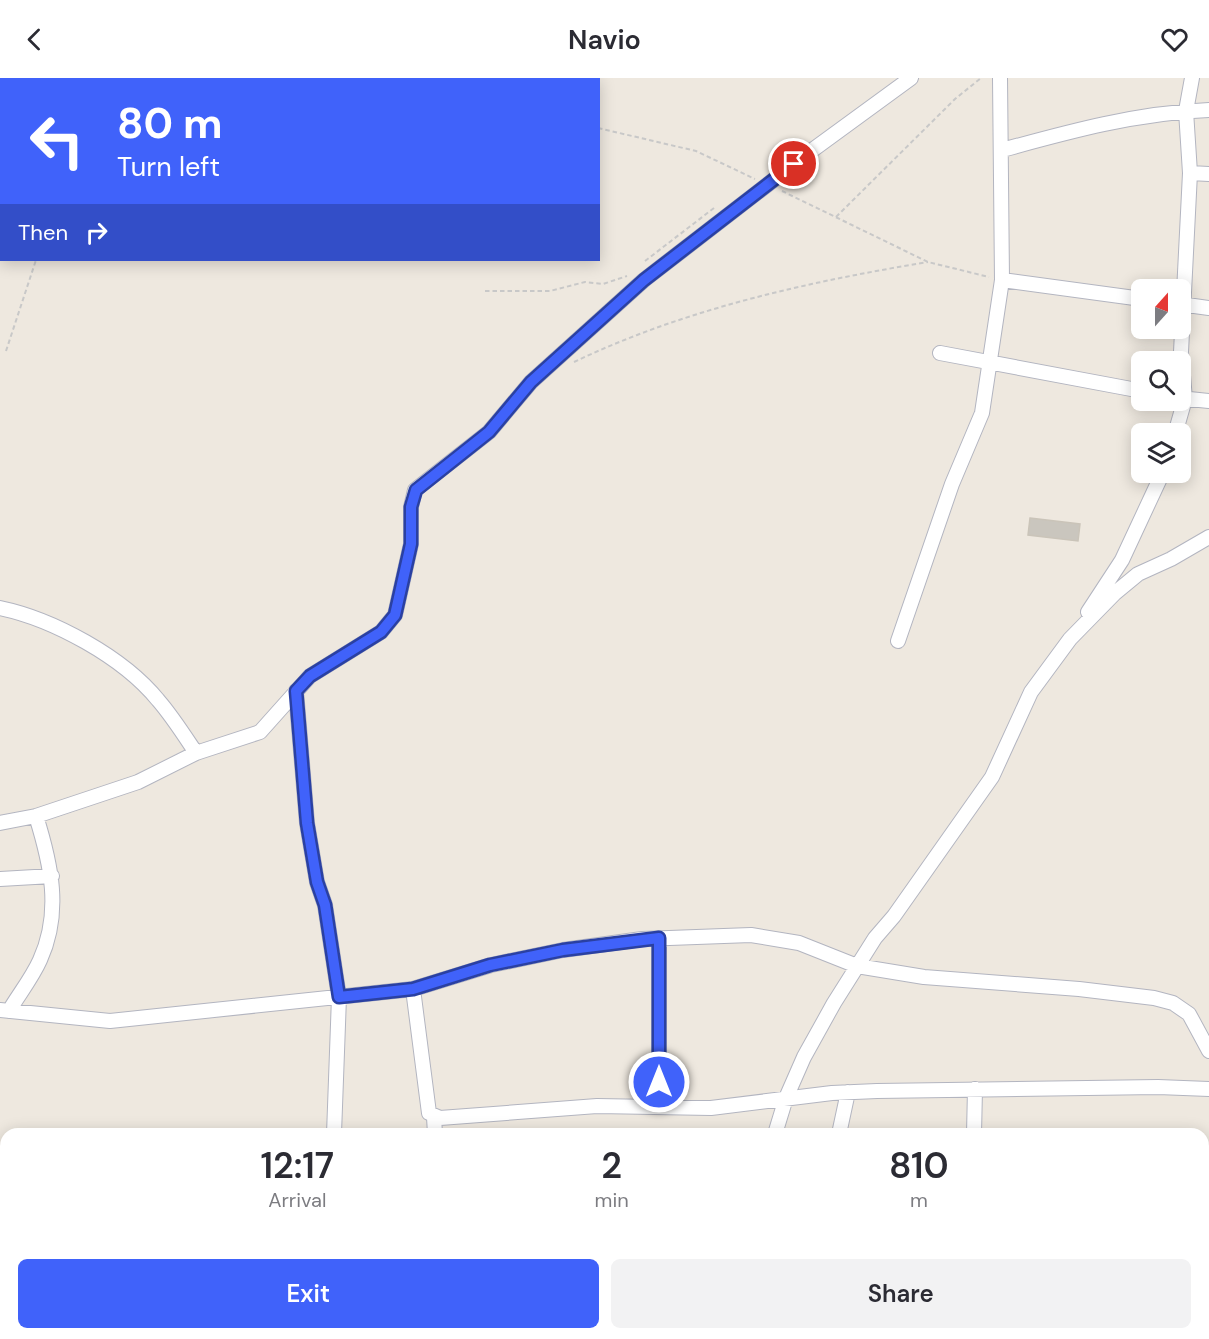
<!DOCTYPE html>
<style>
body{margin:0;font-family:"DM Sans",sans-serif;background:#f2f2f3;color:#2b2b33;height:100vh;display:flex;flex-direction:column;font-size:22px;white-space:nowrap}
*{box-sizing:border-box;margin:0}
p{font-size:20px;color:#7c7c81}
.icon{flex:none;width:33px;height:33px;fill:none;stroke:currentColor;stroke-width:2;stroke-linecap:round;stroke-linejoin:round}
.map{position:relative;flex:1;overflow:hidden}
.side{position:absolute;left:0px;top:1050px;width:1209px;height:212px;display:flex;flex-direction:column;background:#fff;border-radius:18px 18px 0 0;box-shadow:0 3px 15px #0003}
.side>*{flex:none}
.hud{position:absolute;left:0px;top:0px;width:600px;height:183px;box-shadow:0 3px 15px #0003;background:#4062fa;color:#fff;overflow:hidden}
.needle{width:39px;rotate:21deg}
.tools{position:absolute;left:1131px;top:201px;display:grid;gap:12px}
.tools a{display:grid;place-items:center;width:60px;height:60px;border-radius:9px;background:#fff;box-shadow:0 3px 15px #0003;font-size:30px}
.pin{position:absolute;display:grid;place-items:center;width:51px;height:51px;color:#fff;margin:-26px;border:3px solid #fff;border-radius:50%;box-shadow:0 2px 6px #0007}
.me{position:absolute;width:66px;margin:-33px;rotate:0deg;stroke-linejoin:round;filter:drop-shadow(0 0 4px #0008)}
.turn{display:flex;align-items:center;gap:21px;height:126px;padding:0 18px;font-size:27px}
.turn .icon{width:78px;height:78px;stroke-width:2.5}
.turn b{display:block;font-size:42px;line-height:51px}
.then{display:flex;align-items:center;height:57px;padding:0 18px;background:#0003;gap:12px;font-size:22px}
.eta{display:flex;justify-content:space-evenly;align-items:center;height:102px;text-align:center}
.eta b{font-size:36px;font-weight:600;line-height:42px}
.button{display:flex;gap:12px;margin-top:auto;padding:12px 18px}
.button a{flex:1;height:69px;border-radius:9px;background:#4062fa;color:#fff;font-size:24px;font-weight:600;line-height:69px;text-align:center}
.button a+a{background:#f2f2f3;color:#2b2b33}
header{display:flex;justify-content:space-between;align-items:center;height:78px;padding:0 18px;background:#fff;font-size:27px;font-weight:600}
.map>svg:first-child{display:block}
</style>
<header><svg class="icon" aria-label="back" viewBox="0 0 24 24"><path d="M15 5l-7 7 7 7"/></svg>Navio<svg class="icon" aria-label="heart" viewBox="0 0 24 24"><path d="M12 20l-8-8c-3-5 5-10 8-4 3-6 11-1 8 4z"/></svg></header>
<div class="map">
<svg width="1209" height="1261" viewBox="0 0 1209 1261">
<rect width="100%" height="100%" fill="#eee8df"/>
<path fill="#cac6be" stroke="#cac4b9" stroke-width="1.5" d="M1030 440 1080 446 1078 463 1028 457Z"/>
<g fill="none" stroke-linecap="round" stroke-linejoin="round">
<g stroke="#b3b5c0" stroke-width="16">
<path id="street" d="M1002 72C1071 53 1137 35 1209 32
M1190 95 1209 96
M1002 202 1142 221
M1180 226 1209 230
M940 275 1142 313
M1180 320 1209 323
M1175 356 1185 321 1181 274 1190 95 1186 33 1192 0
M0 530C53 541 123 579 158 622 172 638 184 657 196 675
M1088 534 1122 482 1163 394
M898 563 952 406 982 335 1002 202 1000 0
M296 613 307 745 317 804 325 827 339 919 334 1056
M0 745 36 738 138 704 196 675 260 654 310 598 381 554 395 537 411 466V429L415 412 489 354 531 304 644 202 807 76 911 0
M0 801 52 798
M659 860V1028
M0 932 110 943 413 911
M9 933C19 916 32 900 40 882 62 834 51 786 36 738
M1209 973 1189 936 1173 925 1154 920 1079 911 924 899 857 888 799 865 751 857 642 861 563 872 491 887 413 911 429 1035 440 1040 597 1028 711 1030 832 1015 877 1013 1158 1009 1209 1011
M434 1039 435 1056
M775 1056 786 1020 804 979 834 925 875 860 894 838 992 699 1031 614 1070 561 1115 515 1138 496 1171 481 1209 459
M839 1056 848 1014
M974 1056 975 1011
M1203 1091 1209 1088
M0 1204H6
M32 1256 33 1261
M149 1256 150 1261
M548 1256V1261
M702 1261 704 1256
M789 1261 791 1256
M999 1261 1002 1256"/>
</g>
<g stroke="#c8c8c8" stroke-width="26">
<path id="highway" d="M1203 1249 1209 1248
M1123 1261 1157 1256"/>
</g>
<path stroke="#c8c8c8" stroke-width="2" stroke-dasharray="4.5 3" stroke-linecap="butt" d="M467 0 470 2
M156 2 158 0
M172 2 174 0
M598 50 696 73 755 101
M782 113 928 184 989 199
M836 139 955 21 981 0
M645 183 714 130
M485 213H550L585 204 603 206 627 198
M6 273 36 182
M574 284C685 231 807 204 928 184"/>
<use href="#street" stroke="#fff" stroke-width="14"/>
<use href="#highway" stroke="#fea25a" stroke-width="24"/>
</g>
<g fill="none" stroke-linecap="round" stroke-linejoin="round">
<g stroke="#2a40a2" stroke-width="15">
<path id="route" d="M659 1004V860L563 872 490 887 413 911 339 919 325 827 317 804 307 745 296 613 310 598 381 554 395 537 411 466V429L416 412 489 354 531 304 644 202 794 86"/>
</g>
<use href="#route" stroke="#4062fa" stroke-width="10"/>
</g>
</svg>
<div class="tools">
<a><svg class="needle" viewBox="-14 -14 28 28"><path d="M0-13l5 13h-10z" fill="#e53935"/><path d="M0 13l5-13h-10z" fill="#7c7c81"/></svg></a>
<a><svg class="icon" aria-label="search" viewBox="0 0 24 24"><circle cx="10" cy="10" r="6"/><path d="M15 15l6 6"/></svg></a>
<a><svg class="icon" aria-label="layers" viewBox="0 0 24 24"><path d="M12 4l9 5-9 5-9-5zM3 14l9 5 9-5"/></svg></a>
</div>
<div class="pin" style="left:794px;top:86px;background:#d93025"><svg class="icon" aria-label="arrive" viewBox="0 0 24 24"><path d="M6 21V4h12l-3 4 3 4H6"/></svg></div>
<svg class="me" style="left:659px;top:1004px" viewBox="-20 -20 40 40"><circle r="17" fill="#4062fa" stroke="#fff" stroke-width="3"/><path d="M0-11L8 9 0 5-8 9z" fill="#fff"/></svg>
<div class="hud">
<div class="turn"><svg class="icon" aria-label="left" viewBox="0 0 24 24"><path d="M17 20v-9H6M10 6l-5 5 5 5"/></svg><div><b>80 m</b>Turn left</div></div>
<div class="then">Then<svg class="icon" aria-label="right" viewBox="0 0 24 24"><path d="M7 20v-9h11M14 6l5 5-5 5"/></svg></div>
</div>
<section class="side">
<div class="eta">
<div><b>12:17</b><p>Arrival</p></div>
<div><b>2</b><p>min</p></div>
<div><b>810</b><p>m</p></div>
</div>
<div class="button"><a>Exit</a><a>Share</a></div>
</section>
</div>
